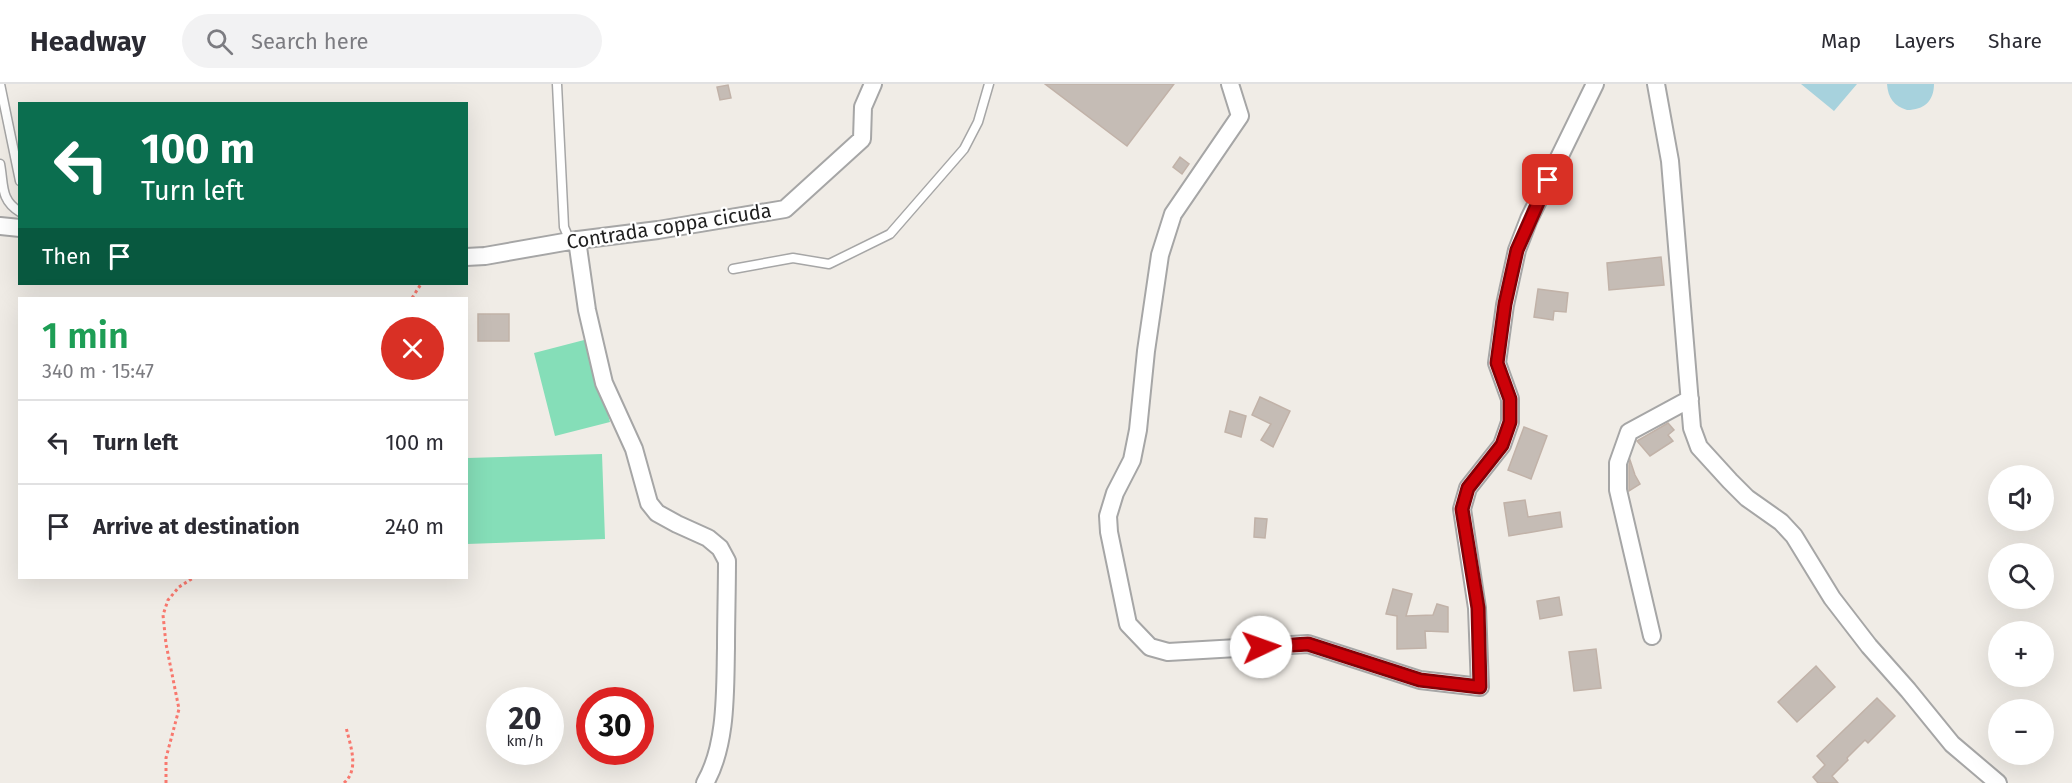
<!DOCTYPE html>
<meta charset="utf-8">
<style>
body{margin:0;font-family:"Fira Sans",sans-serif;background:#f2f2f3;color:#2b2b33;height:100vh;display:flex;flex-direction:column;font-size:22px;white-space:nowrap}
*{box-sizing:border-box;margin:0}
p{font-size:20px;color:#7c7c81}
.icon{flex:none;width:33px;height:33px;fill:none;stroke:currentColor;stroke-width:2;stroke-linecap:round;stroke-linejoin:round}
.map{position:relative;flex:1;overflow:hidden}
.panel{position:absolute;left:18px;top:213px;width:450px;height:282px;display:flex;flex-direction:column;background:#fff;border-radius:0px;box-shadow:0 6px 24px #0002}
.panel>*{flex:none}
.banner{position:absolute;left:18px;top:18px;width:450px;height:183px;border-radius:0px;box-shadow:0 6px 24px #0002;background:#0b6e4f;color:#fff;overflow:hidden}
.controls{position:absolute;left:1988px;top:381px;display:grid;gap:12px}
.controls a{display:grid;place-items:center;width:66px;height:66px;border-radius:50%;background:#fff;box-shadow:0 6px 24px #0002;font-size:30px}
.speed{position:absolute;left:486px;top:603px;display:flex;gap:12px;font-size:30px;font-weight:700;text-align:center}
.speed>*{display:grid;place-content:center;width:78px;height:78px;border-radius:50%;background:#fff;box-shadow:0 6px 24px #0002;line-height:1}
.speed small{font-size:15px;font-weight:400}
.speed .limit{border:9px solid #d22;background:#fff;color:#111}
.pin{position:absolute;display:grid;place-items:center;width:51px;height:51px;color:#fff;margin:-26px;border-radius:12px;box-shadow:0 3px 9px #0006}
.me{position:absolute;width:66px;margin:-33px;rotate:87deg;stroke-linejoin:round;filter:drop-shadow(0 0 4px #0008)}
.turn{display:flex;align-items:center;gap:21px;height:126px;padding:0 24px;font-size:27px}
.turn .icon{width:78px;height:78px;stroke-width:2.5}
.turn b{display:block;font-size:42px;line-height:51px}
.then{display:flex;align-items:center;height:57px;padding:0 24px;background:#0003;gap:12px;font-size:22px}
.round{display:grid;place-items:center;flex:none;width:63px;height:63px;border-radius:32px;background:#f2f2f3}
.summary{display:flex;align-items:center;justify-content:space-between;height:102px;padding:0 24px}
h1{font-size:36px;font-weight:600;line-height:45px;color:#1e9e55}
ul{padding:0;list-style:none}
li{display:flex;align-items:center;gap:18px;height:84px;padding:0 24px;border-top:2px solid #e1e1e2}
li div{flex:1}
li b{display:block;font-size:22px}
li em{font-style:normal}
header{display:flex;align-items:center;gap:36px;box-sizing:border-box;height:84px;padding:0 30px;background:#fff;border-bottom:2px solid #e1e1e2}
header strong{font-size:28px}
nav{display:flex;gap:33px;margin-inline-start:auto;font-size:21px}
.search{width:420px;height:54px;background:#f2f2f3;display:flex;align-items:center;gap:15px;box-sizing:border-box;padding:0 21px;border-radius:33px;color:#7c7c81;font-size:22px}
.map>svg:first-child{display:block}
</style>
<header>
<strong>Headway</strong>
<div class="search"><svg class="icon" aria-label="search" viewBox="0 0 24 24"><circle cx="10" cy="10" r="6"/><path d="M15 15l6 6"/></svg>Search here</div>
<nav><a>Map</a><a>Layers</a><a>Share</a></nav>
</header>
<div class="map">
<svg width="2072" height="699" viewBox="0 0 2072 699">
<rect width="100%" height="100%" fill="#f0ece6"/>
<path fill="#85deb8" d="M588 255 610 338 555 352 534 269Z
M602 370 605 455 467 460V374Z"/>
<path fill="#a7d2dd" d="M1801 0H1857L1834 27Z
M1887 0H1934C1934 17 1924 26 1907 26 1894 22 1888 14 1887 0Z"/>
<path fill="#c5bcb5" stroke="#c1b2a8" stroke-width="1.5" d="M1045 0H1174L1127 62Z
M728 1 731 14 720 16 717 3Z
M1180 73 1189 80 1182 90 1173 83Z
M1661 173 1664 201 1609 206 1607 179Z
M1538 205 1568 209 1566 228 1554 227 1553 236 1534 233Z
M478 230H509V257H478Z
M1260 313 1290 327 1273 363 1261 356 1271 340 1252 331Z
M1230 327 1246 332 1241 353 1225 348Z
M1668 339 1674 346 1668 351 1673 357 1650 372 1637 357Z
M1524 343 1547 352 1531 395 1508 386Z
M1630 376 1635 391 1640 400 1629 407V381Z
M1525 416 1528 433 1560 428 1562 443 1509 452 1504 419Z
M1255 434 1267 435 1265 454 1254 453Z
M1393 505 1412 510 1406 532 1433 531 1437 520 1448 523V548L1425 547 1426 564 1397 565V532L1386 530Z
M1559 513 1562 531 1540 535 1537 517Z
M1596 565 1601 604 1574 607 1569 568Z
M1816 582 1835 603 1797 638 1778 618Z
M1877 614 1895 632 1868 659 1865 656 1847 674 1848 676 1832 692 1838 699H1818L1813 693 1825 681 1817 672Z"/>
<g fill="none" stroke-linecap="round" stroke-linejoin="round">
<g stroke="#a6a6a6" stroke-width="11">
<path id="service" d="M0 0 20 97
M557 0 564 143 570 157
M0 80C4 101 0 116 20 128
M733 185 793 174 829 180 890 150 964 65 978 38 989 0"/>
</g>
<g stroke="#a6a6a6" stroke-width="20">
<path id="minor" d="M1230 0 1240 32 1173 130 1160 171 1146 267 1138 346 1132 376 1115 409 1108 432 1109 448 1128 540 1150 563 1168 568 1308 560 1420 596 1480 603 1477 524 1462 425 1468 404 1502 361 1510 338V315L1497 279 1505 221 1517 166 1529 135 1595 0
M1656 0 1670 77 1692 344 1699 363 1730 397 1747 414 1781 438 1794 452 1832 514 1869 562 1908 606 1952 660 1998 699
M0 142 20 144
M577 156 587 226 604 299 634 365 649 419 657 429 677 440 708 454 720 464 727 477C727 506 726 535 726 564 725 607 727 661 705 699
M466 173 485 172 570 157 658 146 785 125 862 55 863 23 873 0
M1652 552 1618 406V379L1629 348 1690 315"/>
</g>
<path stroke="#f8786e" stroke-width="3" stroke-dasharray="3 3" stroke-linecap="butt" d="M412 214 421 200
M166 699V674L179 625 166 560 163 531 168 516 179 503 193 494
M344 699C360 685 350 661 346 643"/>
<use href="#service" stroke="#fff" stroke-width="8"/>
<use href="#minor" stroke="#fff" stroke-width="16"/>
</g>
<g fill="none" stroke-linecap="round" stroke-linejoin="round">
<g stroke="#850106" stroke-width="15">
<path id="route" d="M1261 563 1308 560 1420 596 1480 603 1478 524 1462 425 1468 404 1502 361 1510 338V315L1497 279 1505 220 1517 166 1548 96"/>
</g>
<use href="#route" stroke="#cc0209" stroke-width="10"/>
</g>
<g text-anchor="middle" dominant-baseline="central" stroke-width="4.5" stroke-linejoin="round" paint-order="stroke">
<g font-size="20" fill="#1f1f1f" stroke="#fff">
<text transform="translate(669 142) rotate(-9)">Contrada coppa cicuda</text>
</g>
</g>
</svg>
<div class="controls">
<a><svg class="icon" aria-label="sound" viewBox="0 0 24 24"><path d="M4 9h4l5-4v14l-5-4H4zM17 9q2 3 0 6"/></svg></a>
<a><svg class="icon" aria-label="search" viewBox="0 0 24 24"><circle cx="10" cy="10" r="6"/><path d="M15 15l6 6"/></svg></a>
<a>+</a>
<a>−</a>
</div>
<div class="speed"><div>20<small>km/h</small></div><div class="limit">30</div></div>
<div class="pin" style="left:1548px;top:96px;background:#d93025"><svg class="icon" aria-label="arrive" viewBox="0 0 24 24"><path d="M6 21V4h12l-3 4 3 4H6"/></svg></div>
<svg class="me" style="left:1261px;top:563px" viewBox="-20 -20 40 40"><circle r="19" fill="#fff"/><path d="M0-13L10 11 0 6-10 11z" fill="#cc0209"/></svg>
<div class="banner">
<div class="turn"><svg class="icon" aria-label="left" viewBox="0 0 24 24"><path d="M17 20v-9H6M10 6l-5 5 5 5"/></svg><div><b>100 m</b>Turn left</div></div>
<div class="then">Then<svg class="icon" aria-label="arrive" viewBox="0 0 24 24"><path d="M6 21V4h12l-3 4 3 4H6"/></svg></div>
</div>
<section class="panel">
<div class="summary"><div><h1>1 min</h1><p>340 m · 15:47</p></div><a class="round" style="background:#d93025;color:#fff"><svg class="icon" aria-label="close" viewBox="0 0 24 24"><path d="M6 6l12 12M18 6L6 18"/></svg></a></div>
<ul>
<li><svg class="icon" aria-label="left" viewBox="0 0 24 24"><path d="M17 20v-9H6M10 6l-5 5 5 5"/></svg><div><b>Turn left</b></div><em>100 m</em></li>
<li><svg class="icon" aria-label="arrive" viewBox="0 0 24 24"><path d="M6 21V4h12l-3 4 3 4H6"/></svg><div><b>Arrive at destination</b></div><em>240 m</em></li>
</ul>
</section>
</div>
